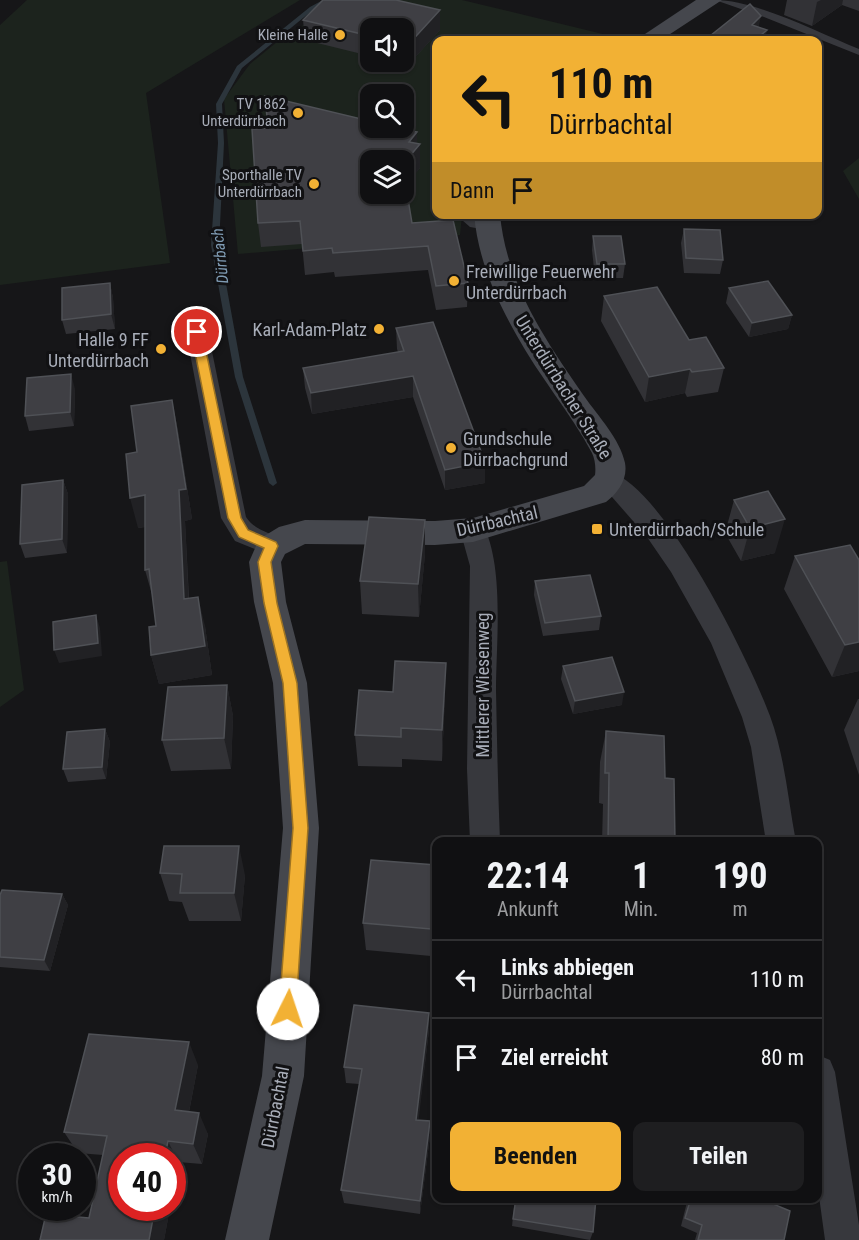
<!DOCTYPE html>
<html lang="de">
<meta charset="utf-8">
<style>
body{margin:0;font-family:"Roboto Condensed",sans-serif;background:#1e1e20;color:#f1f3f6;height:100vh;display:flex;flex-direction:column;font-size:22px;white-space:nowrap}
*{box-sizing:border-box;margin:0}
p{font-size:20px;color:#9c9d9f}
.icon{flex:none;width:33px;height:33px;fill:none;stroke:currentColor;stroke-width:2;stroke-linecap:round;stroke-linejoin:round}
.map{position:relative;flex:1;overflow:hidden}
.sheet{position:absolute;left:432px;top:837px;width:390px;height:366px;display:flex;flex-direction:column;background:#101012;border-radius:12px;box-shadow:0 2px 4px #0004,0 0 0 2px #303032}
.sheet>*{flex:none}
.guide{position:absolute;left:432px;top:36px;width:390px;height:183px;border-radius:12px;box-shadow:0 2px 4px #0004,0 0 0 2px #303032;background:#f2b134;color:#111;overflow:hidden}
.buttons{position:absolute;left:360px;top:18px;display:grid;gap:12px}
.buttons a{display:grid;place-items:center;width:54px;height:54px;border-radius:12px;background:#101012;box-shadow:0 2px 4px #0004,0 0 0 2px #303032;font-size:30px}
.speed{position:absolute;left:18px;top:1143px;display:flex;gap:12px;font-size:30px;font-weight:700;text-align:center}
.speed>*{display:grid;place-content:center;width:78px;height:78px;border-radius:50%;background:#101012;box-shadow:0 2px 4px #0004,0 0 0 2px #303032;line-height:1}
.speed small{font-size:15px;font-weight:400}
.speed .limit{border:9px solid #d22;background:#fff;color:#111}
.pin{position:absolute;display:grid;place-items:center;width:51px;height:51px;color:#fff;margin:-26px;border:3px solid #fff;border-radius:50%;box-shadow:0 2px 6px #0007}
.me{position:absolute;width:66px;margin:-33px;rotate:4deg;stroke-linejoin:round;filter:drop-shadow(0 0 4px #0008)}
.turn{display:flex;align-items:center;gap:21px;height:126px;padding:0 18px;font-size:27px}
.turn .icon{width:78px;height:78px;stroke-width:2.5}
.turn b{display:block;font-size:42px;line-height:51px}
.then{display:flex;align-items:center;height:57px;padding:0 18px;background:#0003;gap:12px;font-size:22px}
.eta{display:flex;justify-content:space-evenly;align-items:center;height:102px;text-align:center}
.eta b{font-size:36px;font-weight:700;line-height:42px}
.button{display:flex;gap:12px;margin-top:auto;padding:12px 18px}
.button a{flex:1;height:69px;border-radius:12px;background:#f2b134;color:#111;font-size:24px;font-weight:700;line-height:69px;text-align:center}
.button a+a{background:#1e1e20;color:#f1f3f6}
ul{padding:0;list-style:none}
li{display:flex;align-items:center;gap:18px;height:78px;padding:0 18px;border-top:2px solid #303032}
li div{flex:1}
li b{display:block;font-size:22px}
li em{font-style:normal}
.map>svg:first-child{display:block}
</style>
<div class="map">
<svg width="859" height="1240" viewBox="0 0 859 1240">
<rect width="100%" height="100%" fill="#161618"/>
<path fill="#1c231d" fill-rule="evenodd" d="M27 0H300L146 93 170 263 0 285V25Z
M346 0H462L611 36 607 40H436V214L462 215 460 235 238 254 224 99 250 64 283 37ZM370 28H404V62H370ZM370 94H404V128H370ZM370 160H404V194H370Z
M859 158V199L843 171Z
M7 561 24 690 0 707V562Z"/>
<g fill="none" stroke-linecap="round" stroke-linejoin="round">
<path fill="#2c353c" fill-rule="evenodd" d="M323 0H330L314 9 242 68 222 104 224 143 219 245 243 377 277 483 273 486 269 483 235 377 211 245 218 143 216 104 237 66 310 7Z"/>
<path fill="#37383d" fill-rule="evenodd" d="M715 0C756 0 819 33 859 49V55L764 17Z
M462 214H472V219L492 227 487 230 470 227 462 220Z"/>
<path fill="#37383d" fill-rule="evenodd" d="M197 325 205 327 208 332 246 517C257 534 277 531 285 546L281 553 272 556 235 541 221 518 186 332 189 327Z
M610 472C665 488 750 662 770 716 785 757 788 800 796 842H766L751 747 742 717 711 643 671 572 647 537 598 481 601 475Z
M473 520 482 523C505 565 496 643 496 690 497 741 498 791 500 842H470L467 769 470 566 460 530 464 523Z
M818 1055 830 1060 835 1072 859 1225V1240H825L818 1189Z"/>
<path fill="#45474d" fill-rule="evenodd" d="M696 0H722L661 40H636Z
M474 214H500C506 283 546 341 584 396 598 416 620 439 625 463 628 479 618 493 606 502L473 542 435 545 305 544 285 554 281 562 286 602 307 683 319 828 304 1076 269 1240H225L262 1076 283 828 273 683 254 602 249 562 256 546 261 538 279 527 305 520 435 521 473 518 584 486 595 475C596 468 595 459 592 453 570 412 539 376 517 336 495 297 478 259 474 214Z"/>
</g>
<path fill="#323236" d="M787 0H859V11L842 5 812 26 784 15Z
M440 10V30L408 65 392 62H404V28H370V56L305 40 303 20Z
M417 144 420 168 405 185 412 223 468 283 467 307 436 310 428 270 335 277 334 272 305 275 302 244 261 247 258 223Z
M684 229 723 260 720 274 684 273 681 243Z
M593 236 625 264 623 278H595L592 250Z
M110 283 113 298 115 329 66 334 62 320Z
M729 288 792 315 788 329 749 337 726 303Z
M604 296 689 340 724 368 718 392 687 397 685 393 645 402 601 321Z
M396 328 485 462V483L445 490 413 397 312 414 305 388 303 368 398 352 397 349Z
M75 389 74 426 29 431 25 416Z
M172 400 178 431 192 519 185 521 189 598 205 626 212 675 159 684 151 655 156 626 153 598 145 570V527L138 528 137 452Z
M63 480 68 494 67 553 25 558 20 544Z
M734 500 775 553 741 561 725 533Z
M425 554 419 617 362 614 360 581Z
M795 556 859 560V671L832 677 784 589Z
M535 581 601 616 599 630 543 636 534 595Z
M563 666 622 705 573 714 561 679Z
M227 685 233 716 231 769 171 771 162 740Z
M393 692 445 695 442 761 402 759V767L358 766 355 735Z
M858 699H859V775L844 730Z
M105 729 110 742 106 779 68 782 63 769Z
M606 731 665 778 675 842H602L603 804 599 803 600 762Z
M436 865V899L431 956 366 950 363 923Z
M160 873 245 875 241 921H189L182 902 169 901Z
M62 894 68 905 50 971 0 967V895Z
M429 1030 418 1120 430 1121V1136L420 1214 344 1203 341 1190 359 1084 346 1083 344 1067Z
M198 1065 189 1112 208 1134 202 1164 178 1162 172 1192V1156L122 1208H170L164 1240H40L89 1218 103 1155 78 1153 64 1132Z
M515 1198H596L593 1232 590 1240 512 1226Z
M688 1198H759L784 1240H695L697 1233 681 1226Z"/>
<path fill="#212124" d="M821 0H843L842 5 812 26 817 2Z
M440 10V30L408 65V45Z
M761 16 756 40 767 30 765 40H749L752 25Z
M417 132V147L420 144V168L404 187V163L409 142Z
M110 283 113 298 115 329 111 314Z
M792 315 788 329 749 337 752 323Z
M690 369 685 393 645 402 649 377Z
M71 374 75 389 74 426 70 412Z
M413 376V397L312 414 311 393Z
M172 400 178 431 192 519 185 521 190 628 184 599Z
M485 462V483L445 490V470Z
M63 480 68 494 67 553 62 539Z
M145 495 152 526 138 528 130 498Z
M785 519 775 553 741 561 750 528Z
M425 520V554L419 617 418 584Z
M198 597 205 626 212 675 159 684 151 655Z
M96 615 100 628 102 656 59 663 54 650Z
M859 642V671L832 677 845 645Z
M446 663 445 695 442 761V730Z
M227 685 233 716 231 769 224 738Z
M624 692 622 705 573 714 575 701Z
M105 729 110 742 106 779 102 767Z
M239 846 245 875 241 921 234 893Z
M436 873V899L431 956V929Z
M62 894 68 905 50 971 44 960Z
M429 1013V1030L417 1134 416 1120Z
M189 1042 198 1065 185 1132 175 1110Z
M199 1113 208 1134 202 1164 193 1144Z
M430 1121V1136L420 1214V1201Z
M168 1141 178 1162 172 1192V1156H165Z
M155 1208H170L164 1240H149Z"/>
<path fill="#3f3f44" stroke="#4f5156" stroke-width="1.5" d="M323 0H396L440 10 408 45 404 44V28H370V36L303 20Z
M750 4 761 16 752 25 767 30 755 40H705Z
M265 96 370 121V128H398L417 132 409 142 420 144 404 163V160H370V194H404V175L412 223 453 220 468 283 436 286 428 246 333 253 332 248 303 251 300 221 258 223 252 129 268 128Z
M684 229 720 230 723 260 686 258Z
M593 236H621L625 264H597Z
M768 281 792 315 752 323 729 288Z
M110 283 111 314 62 320V288Z
M657 287 689 340 706 337 724 368 692 372 690 369 649 377 604 296Z
M433 322 485 462 445 470 413 376 311 393 303 368 404 351 396 328Z
M71 374 70 412 25 416 27 378Z
M172 400 186 489 179 490 184 599 198 597 205 646 151 655 149 627 156 626 149 569 145 570V495L130 498 126 454 137 452 131 406Z
M63 480 62 539 20 544 22 485Z
M768 491 785 519 750 528 734 500Z
M369 517 425 520 418 584 360 581Z
M850 545 859 560V642L845 645 795 556Z
M590 575 601 616 545 623 535 581Z
M96 615 98 643 54 650 53 622Z
M612 657 624 692 575 701 563 666Z
M395 661 446 663 442 730 401 728V737L355 735 359 690 393 692Z
M227 685 224 738 162 740 168 687Z
M105 729 102 767 63 769 67 732Z
M606 731 664 736 665 778 674 779 675 842H608L609 773H605Z
M164 846H239L234 893H180L182 874 160 873Z
M371 860 436 865 431 929 363 923Z
M2 890 62 894 44 960 0 957V895Z
M354 1005 429 1013 416 1120 430 1121 420 1201 341 1190 362 1069 344 1067Z
M89 1034 189 1042 175 1110 199 1113 193 1144 168 1141 165 1156H122V1208H155L149 1240H40L46 1214 89 1218 107 1136 64 1132Z
M516 1198H596L593 1232 513 1219Z
M691 1198H759L790 1211 784 1240H698L702 1225 685 1218Z"/>
<path fill="#f2b134" stroke="#9d7322" stroke-width="1.5" d="M197 328 202 332 241 518 248 530 276 542 278 546 271 562 277 603 297 683 308 828 296 1009 294 1014 288 1017 282 1014 279 1009 293 828 283 683 264 603 258 562 264 548 239 537 228 518 191 332Z"/>
<g fill="#f2b134" stroke="#111113" stroke-width="2">
<circle cx="340" cy="35" r="6"/>
<circle cx="298" cy="113" r="6"/>
<circle cx="314" cy="184" r="6"/>
<circle cx="454" cy="281" r="6"/>
<circle cx="379" cy="329" r="6"/>
<circle cx="161" cy="349" r="6"/>
<circle cx="451" cy="448" r="6"/>
<rect x="591" y="523" width="12" height="12" rx="3"/>
</g>
<g text-anchor="middle" dominant-baseline="central" stroke-width="6" stroke-linejoin="round" paint-order="stroke">
<g font-size="15" fill="#a8adb8" stroke="#111113" text-anchor="end">
<text x="328" y="35">Kleine Halle</text>
<text x="286" y="104">TV 1862<tspan x="286" dy="17">Unterdürrbach</tspan></text>
<text x="302" y="175">Sporthalle TV<tspan x="302" dy="17">Unterdürrbach</tspan></text>
</g>
<g font-size="16" font-style="italic" fill="#7f9bb3" stroke="#111113">
<text transform="translate(220 256) rotate(-96)">Dürrbach</text>
</g>
<g font-size="18" fill="#a8adb8" stroke="#111113" text-anchor="start">
<text x="466" y="271">Freiwillige Feuerwehr<tspan x="466" dy="21">Unterdürrbach</tspan></text>
<text x="367" y="329" text-anchor="end">Karl-Adam-Platz</text>
<text x="149" y="339" text-anchor="end">Halle 9 FF<tspan x="149" dy="21">Unterdürrbach</tspan></text>
<text x="463" y="438">Grundschule<tspan x="463" dy="21">Dürrbachgrund</tspan></text>
<text x="609" y="529">Unterdürrbach/Schule</text>
</g>
<g font-size="18" fill="#a8adb8" stroke="#111113">
<text transform="translate(564 387) rotate(58)">Unterdürrbacher Straße</text>
<text transform="translate(497 521) rotate(-13)">Dürrbachtal</text>
<text transform="translate(482 685) rotate(-90)">Mittlerer Wiesenweg</text>
<text transform="translate(275 1107) rotate(-79)">Dürrbachtal</text>
</g>
</g>
</svg>
<div class="buttons">
<a><svg class="icon" aria-label="sound" viewBox="0 0 24 24"><path d="M4 9h4l5-4v14l-5-4H4zM17 9q2 3 0 6"/></svg></a>
<a><svg class="icon" aria-label="search" viewBox="0 0 24 24"><circle cx="10" cy="10" r="6"/><path d="M15 15l6 6"/></svg></a>
<a><svg class="icon" aria-label="layers" viewBox="0 0 24 24"><path d="M12 4l9 5-9 5-9-5zM3 14l9 5 9-5"/></svg></a>
</div>
<div class="speed"><div>30<small>km/h</small></div><div class="limit">40</div></div>
<div class="pin" style="left:197px;top:332px;background:#d93025"><svg class="icon" aria-label="arrive" viewBox="0 0 24 24"><path d="M6 21V4h12l-3 4 3 4H6"/></svg></div>
<svg class="me" style="left:288px;top:1009px" viewBox="-20 -20 40 40"><circle r="19" fill="#fff"/><path d="M0-13L10 11 0 6-10 11z" fill="#f2b134"/></svg>
<div class="guide">
<div class="turn"><svg class="icon" aria-label="left" viewBox="0 0 24 24"><path d="M17 20v-9H6M10 6l-5 5 5 5"/></svg><div><b>110 m</b>Dürrbachtal</div></div>
<div class="then">Dann<svg class="icon" aria-label="arrive" viewBox="0 0 24 24"><path d="M6 21V4h12l-3 4 3 4H6"/></svg></div>
</div>
<section class="sheet">
<div class="eta">
<div><b>22:14</b><p>Ankunft</p></div>
<div><b>1</b><p>Min.</p></div>
<div><b>190</b><p>m</p></div>
</div>
<ul>
<li><svg class="icon" aria-label="left" viewBox="0 0 24 24"><path d="M17 20v-9H6M10 6l-5 5 5 5"/></svg><div><b>Links abbiegen</b><p>Dürrbachtal</p></div><em>110 m</em></li>
<li><svg class="icon" aria-label="arrive" viewBox="0 0 24 24"><path d="M6 21V4h12l-3 4 3 4H6"/></svg><div><b>Ziel erreicht</b></div><em>80 m</em></li>
</ul>
<div class="button"><a>Beenden</a><a>Teilen</a></div>
</section>
</div>
